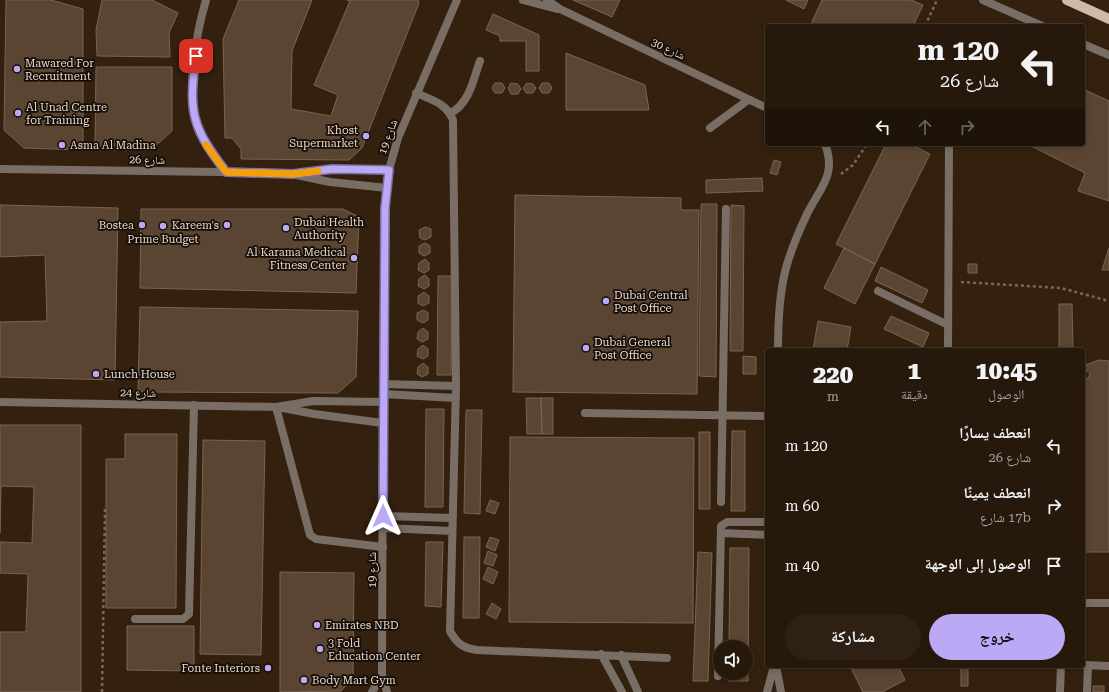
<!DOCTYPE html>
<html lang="ar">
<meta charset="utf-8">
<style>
body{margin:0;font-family:"Roboto Serif","Noto Naskh Arabic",serif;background:#2e2114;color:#f1f3f6;direction:rtl;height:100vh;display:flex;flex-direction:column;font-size:15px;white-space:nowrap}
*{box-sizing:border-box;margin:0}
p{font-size:13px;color:#a4a09d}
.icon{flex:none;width:22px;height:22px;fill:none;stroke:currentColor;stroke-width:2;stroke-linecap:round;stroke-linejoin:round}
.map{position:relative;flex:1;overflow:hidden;direction:ltr}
.drawer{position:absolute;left:765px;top:348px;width:320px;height:320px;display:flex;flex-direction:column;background:#26180b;border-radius:4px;box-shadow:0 2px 6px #0003,0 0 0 1px #42372c;direction:rtl}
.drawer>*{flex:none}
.hud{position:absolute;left:765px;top:24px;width:320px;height:122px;border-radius:4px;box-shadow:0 2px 6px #0003,0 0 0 1px #42372c;direction:rtl;background:#26180b;color:#f1f3f6;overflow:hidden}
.tools{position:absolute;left:713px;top:640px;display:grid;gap:8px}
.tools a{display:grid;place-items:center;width:40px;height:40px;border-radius:50%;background:#26180b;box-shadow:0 2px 6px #0003,0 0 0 1px #42372c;font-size:20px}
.pin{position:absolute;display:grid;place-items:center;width:34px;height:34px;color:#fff;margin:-17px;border-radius:8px;box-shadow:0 2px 6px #0006}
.me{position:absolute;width:44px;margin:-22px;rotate:0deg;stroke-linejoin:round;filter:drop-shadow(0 0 3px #0008)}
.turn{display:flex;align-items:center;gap:14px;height:84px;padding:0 20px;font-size:18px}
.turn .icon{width:52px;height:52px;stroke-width:2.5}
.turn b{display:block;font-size:28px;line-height:34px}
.lanes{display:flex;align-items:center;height:38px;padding:0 20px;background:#0003;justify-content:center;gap:20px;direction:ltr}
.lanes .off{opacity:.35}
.eta{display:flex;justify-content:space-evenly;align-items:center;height:68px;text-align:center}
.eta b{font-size:24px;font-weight:800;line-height:28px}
.cta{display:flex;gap:8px;margin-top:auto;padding:8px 20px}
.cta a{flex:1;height:46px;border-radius:24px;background:#bca9f5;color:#111;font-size:16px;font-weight:800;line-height:46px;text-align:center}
.cta a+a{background:#2e2114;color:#f1f3f6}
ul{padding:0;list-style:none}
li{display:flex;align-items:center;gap:12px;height:60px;padding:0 20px}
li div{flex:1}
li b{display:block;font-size:15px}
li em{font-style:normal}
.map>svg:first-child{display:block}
</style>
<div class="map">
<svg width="1109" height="692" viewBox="0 0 1109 692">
<rect width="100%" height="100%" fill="#33200f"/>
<path fill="#5a4532" stroke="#7b6451" d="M6 0H51L83 9V150L24 148 4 130Z
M102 0H152L178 13 169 33 170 57 97 56 96 30Z
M239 0H312L292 51 291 109 331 116 338 95 314 85 350 1 347 0H418L419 3 362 148 349 160 241 159V149L232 138H225L223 39Z
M573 0H620L612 17Z
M786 0H808L804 9Z
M822 0H911L923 5 913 26H810Z
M493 14 539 35V71H526V41H500V36L486 30Z
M566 53 645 85 649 110H566Z
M96 67H172V131L151 150H95Z
M495 83H502L505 88 502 93H495L492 88Z
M511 83 518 84 521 89 518 94H511L508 88Z
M527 83 533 84 536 88 533 93H526L523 88Z
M542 83H549L552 88 549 93H542L539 88Z
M1083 89 1109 101V201L1078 191 1085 173 1027 144H1083Z
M886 144H910L930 154 875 264 836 244Z
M774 160 781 162 777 175 770 173Z
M762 178 763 191 706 193V180Z
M515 195 681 198V210H699L697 394 513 392Z
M701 204H717L716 377 699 376Z
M0 205 118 208 115 380 0 377V322L47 321 45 255 0 257Z
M731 205 744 206 743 351H730Z
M141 209H343L359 217 356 293 140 288Z
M425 227 431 229V237L425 240 420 238 419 230Z
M425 243 430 246V253L424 256 419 253V246Z
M844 248 875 264 855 304 824 288Z
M1109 248V270H1102Z
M425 259 429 263V270L424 273 418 270 419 263Z
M968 264H977V273H968Z
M881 267 928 290 922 303 875 281Z
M425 275 429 279V286L424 289 418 286 419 279Z
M438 276H452L451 375H437Z
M424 292 429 296V303L423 306 418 303V296Z
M1059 304H1072L1073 350H1059Z
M140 307 358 311 356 377 338 393 138 392Z
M424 310 428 313V320L423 323 417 320V313Z
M891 316 929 333 923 347 884 329Z
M818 321 851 327 847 350H813Z
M423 328 428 332V339L422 342 417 339 418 332Z
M423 345 428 349V356L423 359 417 356 418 349Z
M1033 349H1048V350H1033Z
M743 356 756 357V374H743Z
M1099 360 1109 361V552H1083V380L1088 378 1090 374 1083 368V366Z
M423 363 428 367V374L422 377 417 374 418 367Z
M526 398H541L542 434H527Z
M541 398H553V434H542Z
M426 409H444L443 507H425Z
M466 410H482L480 514 464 513Z
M0 425H81V692H0V632H26L28 574 0 573V542L32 543 34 487 1 486 0 533Z
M732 431H745V511H731Z
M699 432H710V509H699Z
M125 434H177L176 608H106V459H125Z
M510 437 694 438 693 623 509 622Z
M203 440 265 441 261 655 200 654Z
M490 500 499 503 495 514 486 511Z
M464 537H480L479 618H463Z
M490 537 499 540 495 551 486 547Z
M426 542H443L441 607 425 606Z
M730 548H749L748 681H729V673H746V647H729Z
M488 551 497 555 493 566 484 563Z
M698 552 712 553 708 681H693Z
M488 567 498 572 493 584 483 579Z
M280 572 354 573 353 678 341 691 280 692Z
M492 603 501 609 496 619 486 614Z
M127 626H194V671L127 670Z
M850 666H898L905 680 882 692H863Z
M961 666H968V686H961Z
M1093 686H1104V692H1093Z"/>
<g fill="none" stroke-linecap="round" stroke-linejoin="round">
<path stroke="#786859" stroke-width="2.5" stroke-dasharray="3 3" stroke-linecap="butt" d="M925 26 937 0
M841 174 853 165 867 144
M961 282 1061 288 1109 301
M102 692 105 507"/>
<path stroke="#796e66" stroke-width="8" d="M983 0 1042 26
M1083 44 1109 55
M416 93C432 100 446 103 453 120L456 386 450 631C457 644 463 648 477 650L667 658
M451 113C470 102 473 80 480 61
M710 128 748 100
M878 291 948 325
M948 350 949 144
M383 384 456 386
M383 394 456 398
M276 407 310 535 316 539 383 547
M585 413 767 416
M721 502 726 209
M383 516 452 518
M383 528 452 531
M721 533 767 535
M1083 603H1109
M135 619H183L189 614 194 405
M601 654 622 692
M621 655 638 692
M1084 665 1109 666
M718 676 721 526 727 522H767
M1060 692 1061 666
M1087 692 1088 665"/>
<path stroke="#796e66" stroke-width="8" d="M206 0C196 34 185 96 198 129 204 145 216 159 226 172
M523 0 557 9
M547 0 560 9 767 108
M0 169 287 173 330 182 387 188
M298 173 345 169 389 170
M778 350C778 323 779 294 786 268 791 250 799 231 807 214 820 188 837 175 825 144
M0 402 276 407 313 401 383 402
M278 407 314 414 383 423
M776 666 781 692
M372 692 382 675
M387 692 382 675 383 384 385 208 389 170 398 138 457 0
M767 692 774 666"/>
<path stroke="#ceb8a6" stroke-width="10" d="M1067 0 1109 19"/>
</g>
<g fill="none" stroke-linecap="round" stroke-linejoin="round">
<g stroke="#7a6e9f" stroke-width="10">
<path id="route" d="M196 56C188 113 192 127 226 172L293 174 332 169 389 170 385 208 383 516"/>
</g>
<use href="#route" stroke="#bca9f5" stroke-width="7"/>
<path stroke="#f59e0b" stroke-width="7" d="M206 145 226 172 293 174 318 171"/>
</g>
<g fill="#bca9f5" stroke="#140c05" stroke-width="1.5">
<circle cx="17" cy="69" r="4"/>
<circle cx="18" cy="113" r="4"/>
<circle cx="366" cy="136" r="4"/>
<circle cx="62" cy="145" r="4"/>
<circle cx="142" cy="225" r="4"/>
<circle cx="227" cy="225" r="4"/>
<circle cx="163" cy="226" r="4"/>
<circle cx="286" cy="228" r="4"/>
<circle cx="354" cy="258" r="4"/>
<circle cx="606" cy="301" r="4"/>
<circle cx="586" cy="348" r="4"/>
<circle cx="96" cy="374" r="4"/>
<circle cx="317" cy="625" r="4"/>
<circle cx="320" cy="649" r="4"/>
<circle cx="268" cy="668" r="4"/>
<circle cx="304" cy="680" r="4"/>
</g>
<g text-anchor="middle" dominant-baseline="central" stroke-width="3.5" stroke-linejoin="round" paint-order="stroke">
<g font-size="11" fill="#e6d9cf" stroke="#140c05">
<text transform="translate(668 49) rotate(26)">شارع 30</text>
<text transform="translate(388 137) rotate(-70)">شارع 19</text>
<text transform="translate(147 160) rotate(1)">شارع 26</text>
<text transform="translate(138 393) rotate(1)">شارع 24</text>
<text transform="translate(372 570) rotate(-90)">شارع 19</text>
</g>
<g font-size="11" fill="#e6d9cf" stroke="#140c05" text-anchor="start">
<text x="25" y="63">Mawared For<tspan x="25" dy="13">Recruitment</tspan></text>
<text x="26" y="107">Al Unad Centre<tspan x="26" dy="13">for Training</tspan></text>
<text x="358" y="130" text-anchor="end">Khost<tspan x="358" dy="13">Supermarket</tspan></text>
<text x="70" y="145">Asma Al Madina</text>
<text x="294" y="222">Dubai Health<tspan x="294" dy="13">Authority</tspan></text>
<text x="134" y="225" text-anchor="end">Bostea</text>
<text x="219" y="225" text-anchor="end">Kareem's</text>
<text x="163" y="239" text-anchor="middle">Prime Budget</text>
<text x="346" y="252" text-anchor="end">Al Karama Medical<tspan x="346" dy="13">Fitness Center</tspan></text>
<text x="614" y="295">Dubai Central<tspan x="614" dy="13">Post Office</tspan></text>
<text x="594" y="342">Dubai General<tspan x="594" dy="13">Post Office</tspan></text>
<text x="104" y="374">Lunch House</text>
<text x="325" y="625">Emirates NBD</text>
<text x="328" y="643">3 Fold<tspan x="328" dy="13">Education Center</tspan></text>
<text x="260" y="668" text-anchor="end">Fonte Interiors</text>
<text x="312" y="680">Body Mart Gym</text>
</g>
</g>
</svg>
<div class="tools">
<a><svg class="icon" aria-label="sound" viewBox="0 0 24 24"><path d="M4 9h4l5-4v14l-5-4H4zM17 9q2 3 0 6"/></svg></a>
</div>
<div class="pin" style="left:196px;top:56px;background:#d93025"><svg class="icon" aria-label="arrive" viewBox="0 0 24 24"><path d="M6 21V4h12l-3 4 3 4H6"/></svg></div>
<svg class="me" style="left:383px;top:516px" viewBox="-20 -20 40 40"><path d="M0-17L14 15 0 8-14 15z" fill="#bca9f5" stroke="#fff" stroke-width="4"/></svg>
<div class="hud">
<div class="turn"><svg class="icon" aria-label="left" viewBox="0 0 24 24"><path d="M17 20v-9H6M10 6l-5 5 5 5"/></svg><div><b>120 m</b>شارع 26</div></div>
<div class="lanes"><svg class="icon" aria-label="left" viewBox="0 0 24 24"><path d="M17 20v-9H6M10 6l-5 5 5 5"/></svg><svg class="icon off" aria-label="ahead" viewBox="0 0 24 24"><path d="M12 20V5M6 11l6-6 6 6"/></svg><svg class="icon off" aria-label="right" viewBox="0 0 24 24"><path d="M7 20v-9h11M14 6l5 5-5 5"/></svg></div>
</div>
<section class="drawer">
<div class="eta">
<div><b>10:45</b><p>الوصول</p></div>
<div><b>1</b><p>دقيقة</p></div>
<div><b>220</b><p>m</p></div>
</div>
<ul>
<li><svg class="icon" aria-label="left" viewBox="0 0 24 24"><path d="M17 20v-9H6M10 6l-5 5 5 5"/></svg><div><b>انعطف يسارًا</b><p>شارع 26</p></div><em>120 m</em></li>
<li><svg class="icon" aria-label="right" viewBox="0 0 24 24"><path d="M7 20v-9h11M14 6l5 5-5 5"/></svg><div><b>انعطف يمينًا</b><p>17b شارع</p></div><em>60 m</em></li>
<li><svg class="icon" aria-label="arrive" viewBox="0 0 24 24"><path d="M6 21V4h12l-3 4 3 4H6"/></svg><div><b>الوصول إلى الوجهة</b></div><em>40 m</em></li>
</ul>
<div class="cta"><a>خروج</a><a>مشاركة</a></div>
</section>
</div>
